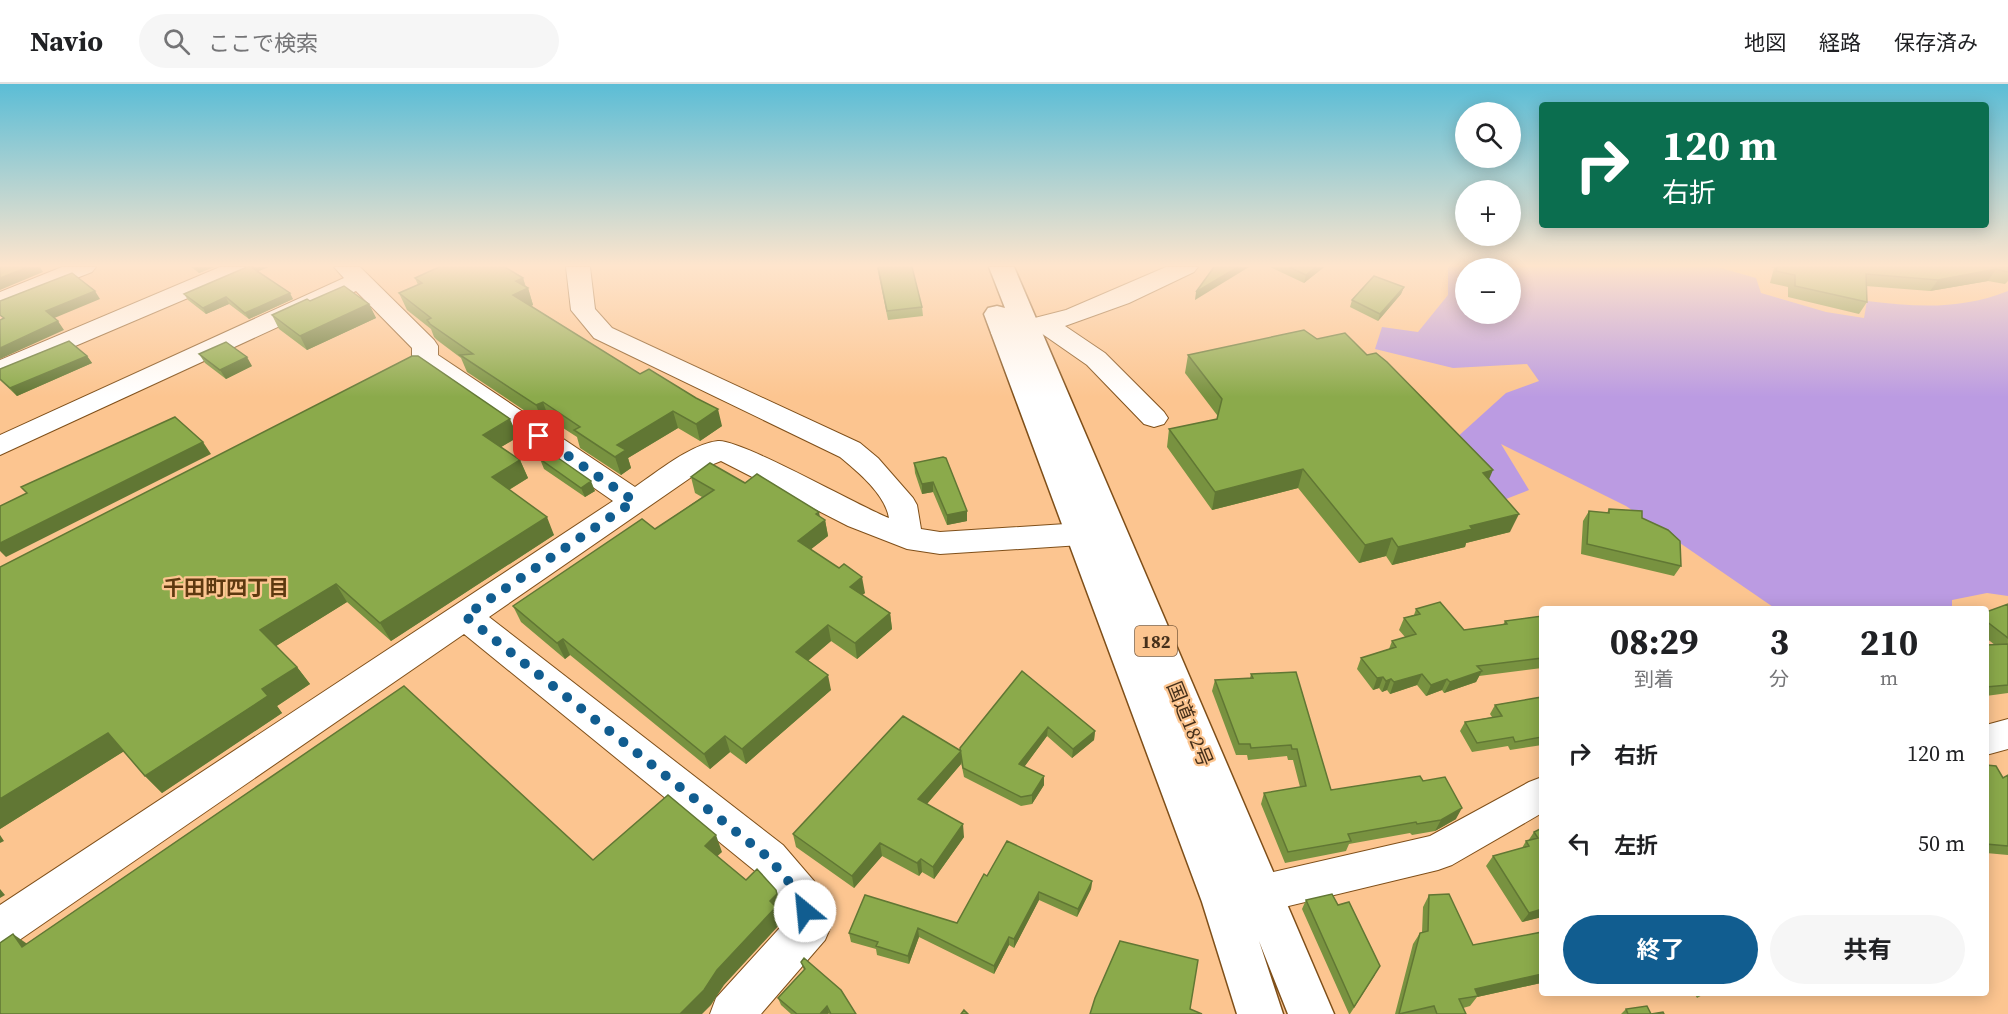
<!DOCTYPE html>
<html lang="ja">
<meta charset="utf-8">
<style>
body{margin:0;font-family:"Source Serif 4","Noto Sans JP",serif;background:#f6f6f6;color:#202124;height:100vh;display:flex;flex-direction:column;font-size:22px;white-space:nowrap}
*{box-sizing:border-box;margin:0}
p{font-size:20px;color:#757577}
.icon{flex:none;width:33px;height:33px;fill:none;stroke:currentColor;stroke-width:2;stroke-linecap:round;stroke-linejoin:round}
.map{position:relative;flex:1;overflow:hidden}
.panel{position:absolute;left:1539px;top:522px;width:450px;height:390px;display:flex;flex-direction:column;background:#fff;border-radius:6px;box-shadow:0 3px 15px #0003}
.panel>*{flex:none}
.guide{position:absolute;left:1539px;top:18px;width:450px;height:126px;border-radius:6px;box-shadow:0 3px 15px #0003;background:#0b6e4f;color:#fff;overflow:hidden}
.fabs{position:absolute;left:1455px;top:18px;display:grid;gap:12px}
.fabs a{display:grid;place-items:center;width:66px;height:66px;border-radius:50%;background:#fff;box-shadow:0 3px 15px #0003;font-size:30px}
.pin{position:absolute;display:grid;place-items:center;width:51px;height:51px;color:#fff;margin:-26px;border-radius:12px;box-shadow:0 3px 9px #0006}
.me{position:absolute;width:66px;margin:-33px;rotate:332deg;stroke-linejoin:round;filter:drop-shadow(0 0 4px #0008)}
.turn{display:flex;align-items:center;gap:21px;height:126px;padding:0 24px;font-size:27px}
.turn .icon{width:78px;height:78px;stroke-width:2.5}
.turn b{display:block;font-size:42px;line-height:51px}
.eta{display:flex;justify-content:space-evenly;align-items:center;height:102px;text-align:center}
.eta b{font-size:36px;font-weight:700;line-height:42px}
.action{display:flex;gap:12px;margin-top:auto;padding:12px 24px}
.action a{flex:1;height:69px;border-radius:36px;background:#115d90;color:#fff;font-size:24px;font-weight:700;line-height:69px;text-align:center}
.action a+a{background:#f6f6f6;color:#202124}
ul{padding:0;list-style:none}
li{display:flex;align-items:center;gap:18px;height:90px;padding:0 24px}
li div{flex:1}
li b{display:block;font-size:22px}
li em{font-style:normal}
header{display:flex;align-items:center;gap:36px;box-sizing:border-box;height:84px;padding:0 30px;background:#fff;border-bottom:2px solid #e0e0e0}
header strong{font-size:28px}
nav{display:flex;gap:33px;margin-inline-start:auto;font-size:21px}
.search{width:420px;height:54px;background:#f6f6f6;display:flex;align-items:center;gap:15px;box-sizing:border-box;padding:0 21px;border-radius:33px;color:#757577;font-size:22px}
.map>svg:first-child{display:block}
</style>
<header>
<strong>Navio</strong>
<div class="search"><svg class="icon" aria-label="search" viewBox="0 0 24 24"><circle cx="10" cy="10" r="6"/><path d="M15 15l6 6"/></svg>ここで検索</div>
<nav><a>地図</a><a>経路</a><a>保存済み</a></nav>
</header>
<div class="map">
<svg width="2008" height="930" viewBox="0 0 2008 930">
<rect width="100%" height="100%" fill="#fcc590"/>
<path fill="#bb9be2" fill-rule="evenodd" d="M1448 183H1717L1756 194 1761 209 1826 228 1864 234 1867 217C1917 223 1960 226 2008 207V512L1987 509 1952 516V525H1776L1626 422 1501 360 1529 406 1506 415 1454 356 1506 309 1539 297 1527 280 1453 284 1375 265 1382 243 1418 248 1448 211ZM1466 184H1510V230H1466Z"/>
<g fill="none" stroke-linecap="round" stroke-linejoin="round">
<g stroke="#7f4f19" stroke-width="2">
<path id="minor" d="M62 183H96L92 188 0 224V208Z
M220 183H253L249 188 0 294V276Z
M334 183H360L434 256 438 262V271L635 403C657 388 691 360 718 357 741 355 858 422 889 434 885 410 858 388 840 373L594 254 571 226 566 183H590L595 225 612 244 860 359 878 374 913 414 917 421 921 445 940 448 1081 439 1109 434 1120 437 1124 445 1120 453 1081 461 940 470 907 465 848 442 721 377 706 383 489 533 783 761 814 797 831 842 825 856 761 930H710L716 914 787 836 783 821 755 787 464 550 15 859 0 865V821L613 417 416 280 412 274V264L356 207 0 371V351L344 194Z
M1166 183H1198L1194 188 1129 219 1065 242 1105 269 1164 328 1168 334 1164 340 1154 343 1144 340 1087 281 1041 249 1004 257 995 254 991 249 995 244 1066 226Z
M2008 635V665L1986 671V641Z
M1542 693V729L1452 781 1438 786 1239 834 1224 829 1218 815 1224 801 1239 796 1430 752 1529 698Z"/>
</g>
<g stroke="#7f4f19" stroke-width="3">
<path id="highway" d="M989 183H1014L1334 930H1288L1259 857 1283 930H1237L1202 818 984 230 988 224 997 222 1005 224Z"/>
</g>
<use href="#minor" fill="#fff" fill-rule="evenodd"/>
<use href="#highway" fill="#fff" fill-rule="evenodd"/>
</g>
<path fill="#789240" d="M191 183H214L199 189Z
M877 183H912L922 223 923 232 888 236Z
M1270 183H1324L1304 199Z
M1770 183H2008V197L2005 200 1988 197 1930 207 1866 202 1867 218 1859 230 1788 213V203L1770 199 1774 184Z
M258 188 293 215 249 235 229 220 206 230 188 216 184 210Z
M415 194H523L526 203 528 204 533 221 531 222 722 342 700 357 678 344 628 374 631 384 621 391 580 364 577 353 549 335 543 339 467 288 461 274 437 256 434 253 431 245 407 226 399 209 418 201Z
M1404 203 1401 210 1378 237 1350 223 1352 216Z
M310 217 369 220 376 234 307 266 279 245 272 231Z
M199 270 252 282 226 295 205 279Z
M1188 271 1489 396 1510 448 1466 459 1465 463 1392 481 1386 472 1359 479 1298 404 1212 426 1167 363 1169 345 1217 335V331L1185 289Z
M87 272 92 279 17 312 0 296V285Z
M518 353 501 363 520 376 528 394 509 406 554 451 391 557 347 518 276 562 297 583 310 600 277 622 282 629 162 709 145 692 124 667 0 745V483Z
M540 375 595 407 585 413 544 385Z
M914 379 967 427V437L947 441 933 408 922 410 915 389Z
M691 393 745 399 825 436 828 452 811 465 865 509 862 511 890 529 892 545 857 575 831 557 808 577 831 606 746 680 730 668 710 685 570 571 565 575 521 538 513 522 655 445 702 413 695 409Z
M1609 425 1642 434 1681 482 1674 492 1581 470 1583 437 1589 427 1607 429Z
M2008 520V609L1986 612V561H1995L1986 554V528Z
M1416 525 1464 546 1503 541 1505 537 1542 532V584L1479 592 1476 598 1444 609 1442 606 1426 612 1417 601 1390 610 1387 606 1382 608 1379 604 1373 606 1357 585 1361 574 1389 565 1392 557 1405 553 1399 546 1404 534 1414 531Z
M1022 587 1095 647 1094 656 1072 674 1047 652 1024 683 1044 701 1032 720 1021 722 964 693 961 678V680L927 720 964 753 934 795 922 788 919 792 882 772 854 804 796 763 793 750 960 666Z
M1251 590 1331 706 1423 697 1456 735 1435 747 1412 751 1410 749 1349 760 1346 767 1285 779 1261 720 1264 709 1300 703 1293 676H1288L1287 672 1248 676 1247 671H1236L1212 607 1215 596 1250 594Z
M1542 613V661L1510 666 1508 662 1472 668 1460 647 1465 638 1492 633 1490 630 1495 621Z
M1986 681 2003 694 2008 691V771L1986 769Z
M1542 744V833L1522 838 1486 782 1493 772 1522 764 1526 757H1528L1534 748Z
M987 792 1092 797 1091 805 1077 833 1039 816 1014 864 1009 861 994 890 919 853 909 880 877 871 876 865 851 858 849 849 957 839Z
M1429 811 1473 861 1542 848V898L1541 899 1477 913 1470 922 1463 924 1466 930H1395L1413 860 1420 849H1422L1423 823Z
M1306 816 1338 821 1375 891 1350 930H1349L1302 825Z
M801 878 856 930H829V929L828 930H791L781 921 778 914 804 886Z
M1694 909H1706L1697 914Z
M1626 925 1651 930H1664H1621Z"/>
<path fill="#617734" d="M28 183H40L43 188 0 206V194Z
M195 183H214L199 189Z
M251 183H269L254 189Z
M1238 183H1249L1195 216 1196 208Z
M1316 183H1324L1304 199 1306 191Z
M1996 185 1988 197 1930 207 1938 196Z
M523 194 526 205 528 204 533 221 519 228 513 211 516 197Z
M1404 203 1401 210 1378 237 1380 230Z
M95 207 100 215 52 235 46 227Z
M290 209 293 215 249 235 245 229Z
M226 213 229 220 206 230 203 224Z
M369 220 376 234 307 266 300 252Z
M58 237 64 246 0 275V264Z
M87 272 92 279 17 312 10 304Z
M247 273 252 282 226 295 220 286Z
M543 318 549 335 543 339 536 321Z
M718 325 722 342 700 357 696 340Z
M673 327 678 344 628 374 631 384 621 391 615 373 617 361Z
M510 335 518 353 491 369 483 351Z
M203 358 211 370 6 473 0 467V459Z
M520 376 528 394 500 411 492 393Z
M1303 385 1298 404 1212 426 1215 408Z
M1493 386 1485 405 1483 389Z
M591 397 595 407 585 413 581 404Z
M933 398V408L922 410V400Z
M967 427V437L947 441V431Z
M819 428 821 439 825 436 828 452 801 473 798 457 816 430Z
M1519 430 1510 448 1466 459 1465 463 1392 481 1398 463 1470 442Z
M547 433 554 451 391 557 380 539Z
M1392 454 1386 472 1359 479 1365 461Z
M862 493 865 509 852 519 850 503Z
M336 500 347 518 273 564 260 546Z
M890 529 892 545 857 575 855 559Z
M828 541 831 557 799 584 796 568Z
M563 555 570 571 565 575 557 559Z
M297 583 310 600 277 622 282 629 162 709 145 692 262 605Z
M1482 587 1476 598 1444 609 1450 598Z
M1422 590 1417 601 1390 610 1394 598Z
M828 591 831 606 746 680 742 665Z
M1383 593 1379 604 1373 606 1377 594Z
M1391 595 1387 606 1382 608 1386 597Z
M1447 595 1442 606 1426 612 1431 601Z
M1048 643 1047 652 1019 690V680Z
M1095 647 1094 656 1072 674 1073 665Z
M108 649 126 666 0 745V715Z
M725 652 730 668 710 685 704 670Z
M961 667V680L920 728 918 715Z
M1044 692V701L1032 720V711Z
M1462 724 1456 735 1435 747 1441 736Z
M963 740 964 753 934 795 933 783Z
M0 751 4 757 0 759Z
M716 751 722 768 711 778 705 762Z
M880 759 882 772 854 804 852 792Z
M921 775 922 788 919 792 917 779Z
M1092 797 1091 805 1077 833 1078 825Z
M0 805 5 811 0 814Z
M776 806 782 826 779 829 781 839 724 901 711 921 702 930H680L717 886 770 817Z
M1039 808V816L1014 864V855Z
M1542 825V833L1522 838 1529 829Z
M918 844 919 853 909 880 908 872Z
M13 850 36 866 22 863Z
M1009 853V861L994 890V882Z
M1542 890V898L1541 899 1477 913 1478 912 1475 905Z
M827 922 829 929 828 930H820Z"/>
<path fill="#8baa4b" stroke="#617734" stroke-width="1.5" d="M0 183H28L0 194Z
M247 183H251L290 209 245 229 226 213 203 224 184 210Z
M439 183H505L523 194 516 197 528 204 513 211 640 290 649 285 696 314 718 325 696 340 673 327 617 361 626 366 615 373 574 346 580 343 543 318 536 321 460 271 473 270 430 240 427 236 431 234 399 209 422 199 415 194Z
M878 183H912L922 223 887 227Z
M1214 183H1238L1196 208Z
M1289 183H1316L1306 191Z
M1777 183H2008V188L1996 185 1938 196 1866 190 1867 218 1795 202V191L1776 187Z
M72 189 95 207 46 227 58 237 0 264V236L4 234 0 231V217Z
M1374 192 1404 203 1380 230 1352 216Z
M344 202 369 220 300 252 272 231 307 215 310 217Z
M1304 246 1317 255 1345 249 1367 271 1376 269 1387 278 1493 386 1483 389 1519 430 1470 442 1472 445 1398 463 1392 454 1365 461 1303 385 1215 408 1169 345 1217 335 1222 315 1188 271Z
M69 257 87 272 10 304 0 295V285Z
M226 258 247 273 220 286 199 270Z
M412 272H418L510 335 483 351 520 376 492 393 547 433 380 539 336 500 260 546 297 583 262 605 268 612 145 692 108 649 0 715V483Z
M175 333 203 358 0 459V422L27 409 21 403Z
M551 369 591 397 581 404 540 375Z
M943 373 946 374 967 427 947 431 933 398 922 400 914 379Z
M710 379 745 399 757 390 819 428 816 430 825 436 798 457 839 484 844 480 862 493 850 503 890 529 855 559 828 541 796 568 828 591 742 665 725 652 704 670 563 555 557 559 513 522 642 435 655 445 714 406 691 393Z
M1609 425 1642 427V434L1668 446 1680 457 1681 482 1587 460 1589 427 1609 429Z
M1440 518 1464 546 1507 540 1505 537 1542 532V574L1477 582 1482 587 1450 598 1447 595 1431 601 1422 590 1394 598 1391 595 1386 597 1383 593 1377 594 1361 574 1396 563 1392 557 1416 550 1404 534 1420 530 1416 525Z
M2008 520V554L1986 537V528Z
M2008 560V601L1986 603V561Z
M1022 587 1095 647 1073 665 1048 643 1019 680 1044 692 1032 711 1021 713 963 684 960 664Z
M1296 588 1331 706 1420 692 1423 697 1445 693 1462 724 1441 736 1417 740 1416 738 1348 750 1351 757 1288 768 1264 709 1306 702 1297 665H1292L1291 661 1251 664 1250 660H1239L1215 596 1253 594 1251 590Z
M404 602 593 776 668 711 716 751 705 762 746 796 757 785 776 806 777 810 770 817 776 823 717 886 704 906 680 930H1L0 929V859L13 850 22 863Z
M1542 613V653L1515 658 1513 653 1477 659 1465 638 1502 632 1495 621Z
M903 632 961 667 918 715 963 740 933 783 921 775 917 779 880 759 852 792 793 750Z
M1986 681 1996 682 2003 694 2008 691V762L1986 760Z
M1542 744V825L1529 829 1493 772 1529 762 1526 757 1538 754 1534 748Z
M1007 757 1092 797 1078 825 1039 808 1014 855 1009 853 994 882 918 844 908 872 876 862 878 858 849 849 865 811 957 839 984 790 987 792Z
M1332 810 1338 821 1349 818 1380 882 1354 923 1306 816Z
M1449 810 1473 861 1542 848V890L1475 905 1478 912 1459 915 1466 930H1437L1434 922 1399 930 1420 849 1428 847 1429 811Z
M1120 857 1198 876 1190 925 1202 930H1090L1095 914Z
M804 874 841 906 856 930H831L827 922 820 930H797L778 914 805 885 801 878Z
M1647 922 1651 930 1663 928 1664 930H1628L1626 925Z
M964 926 968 930H961Z"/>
<linearGradient id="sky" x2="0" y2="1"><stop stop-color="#5bbdd6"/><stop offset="0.58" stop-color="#fee5cd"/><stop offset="1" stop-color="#fee5cd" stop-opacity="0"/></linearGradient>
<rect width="2008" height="313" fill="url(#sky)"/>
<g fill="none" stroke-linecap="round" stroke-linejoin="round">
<path stroke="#115d90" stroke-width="10" stroke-dasharray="0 18" d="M539 352 634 417 465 532 769 774 800 811 805 827"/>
</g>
<g text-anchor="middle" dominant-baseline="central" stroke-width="4.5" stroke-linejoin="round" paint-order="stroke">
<rect fill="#fcc590" stroke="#7d5d3e" stroke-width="1.5" x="1135" y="542" width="42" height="30" rx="4.5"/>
<g font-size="18" font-weight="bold" fill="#46301b">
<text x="1156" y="557">182</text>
</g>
<g font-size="20" fill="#46301b" stroke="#fcc590">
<text transform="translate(1190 640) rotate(68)">国道182号</text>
</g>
<g font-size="21" font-weight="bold" fill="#5d3910" stroke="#fcc590">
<text x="226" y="503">千田町四丁目</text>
</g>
</g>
</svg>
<div class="fabs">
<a><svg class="icon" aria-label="search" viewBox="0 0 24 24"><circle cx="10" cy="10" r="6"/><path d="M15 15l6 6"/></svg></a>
<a>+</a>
<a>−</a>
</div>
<div class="pin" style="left:539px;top:352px;background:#d93025"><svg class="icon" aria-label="arrive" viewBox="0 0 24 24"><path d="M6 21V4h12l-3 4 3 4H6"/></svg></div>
<svg class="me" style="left:805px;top:827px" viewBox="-20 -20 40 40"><circle r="19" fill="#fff"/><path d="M0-13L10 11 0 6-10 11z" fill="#115d90"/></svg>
<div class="guide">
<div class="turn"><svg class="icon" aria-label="right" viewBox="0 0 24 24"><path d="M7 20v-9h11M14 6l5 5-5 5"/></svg><div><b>120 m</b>右折</div></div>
</div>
<section class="panel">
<div class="eta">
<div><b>08:29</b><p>到着</p></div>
<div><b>3</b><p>分</p></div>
<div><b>210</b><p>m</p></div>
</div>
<ul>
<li><svg class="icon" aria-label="right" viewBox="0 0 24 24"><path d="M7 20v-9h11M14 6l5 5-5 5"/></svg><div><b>右折</b></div><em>120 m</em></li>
<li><svg class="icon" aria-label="left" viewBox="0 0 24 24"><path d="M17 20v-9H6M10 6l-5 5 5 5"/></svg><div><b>左折</b></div><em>50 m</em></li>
</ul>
<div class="action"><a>終了</a><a>共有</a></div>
</section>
</div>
